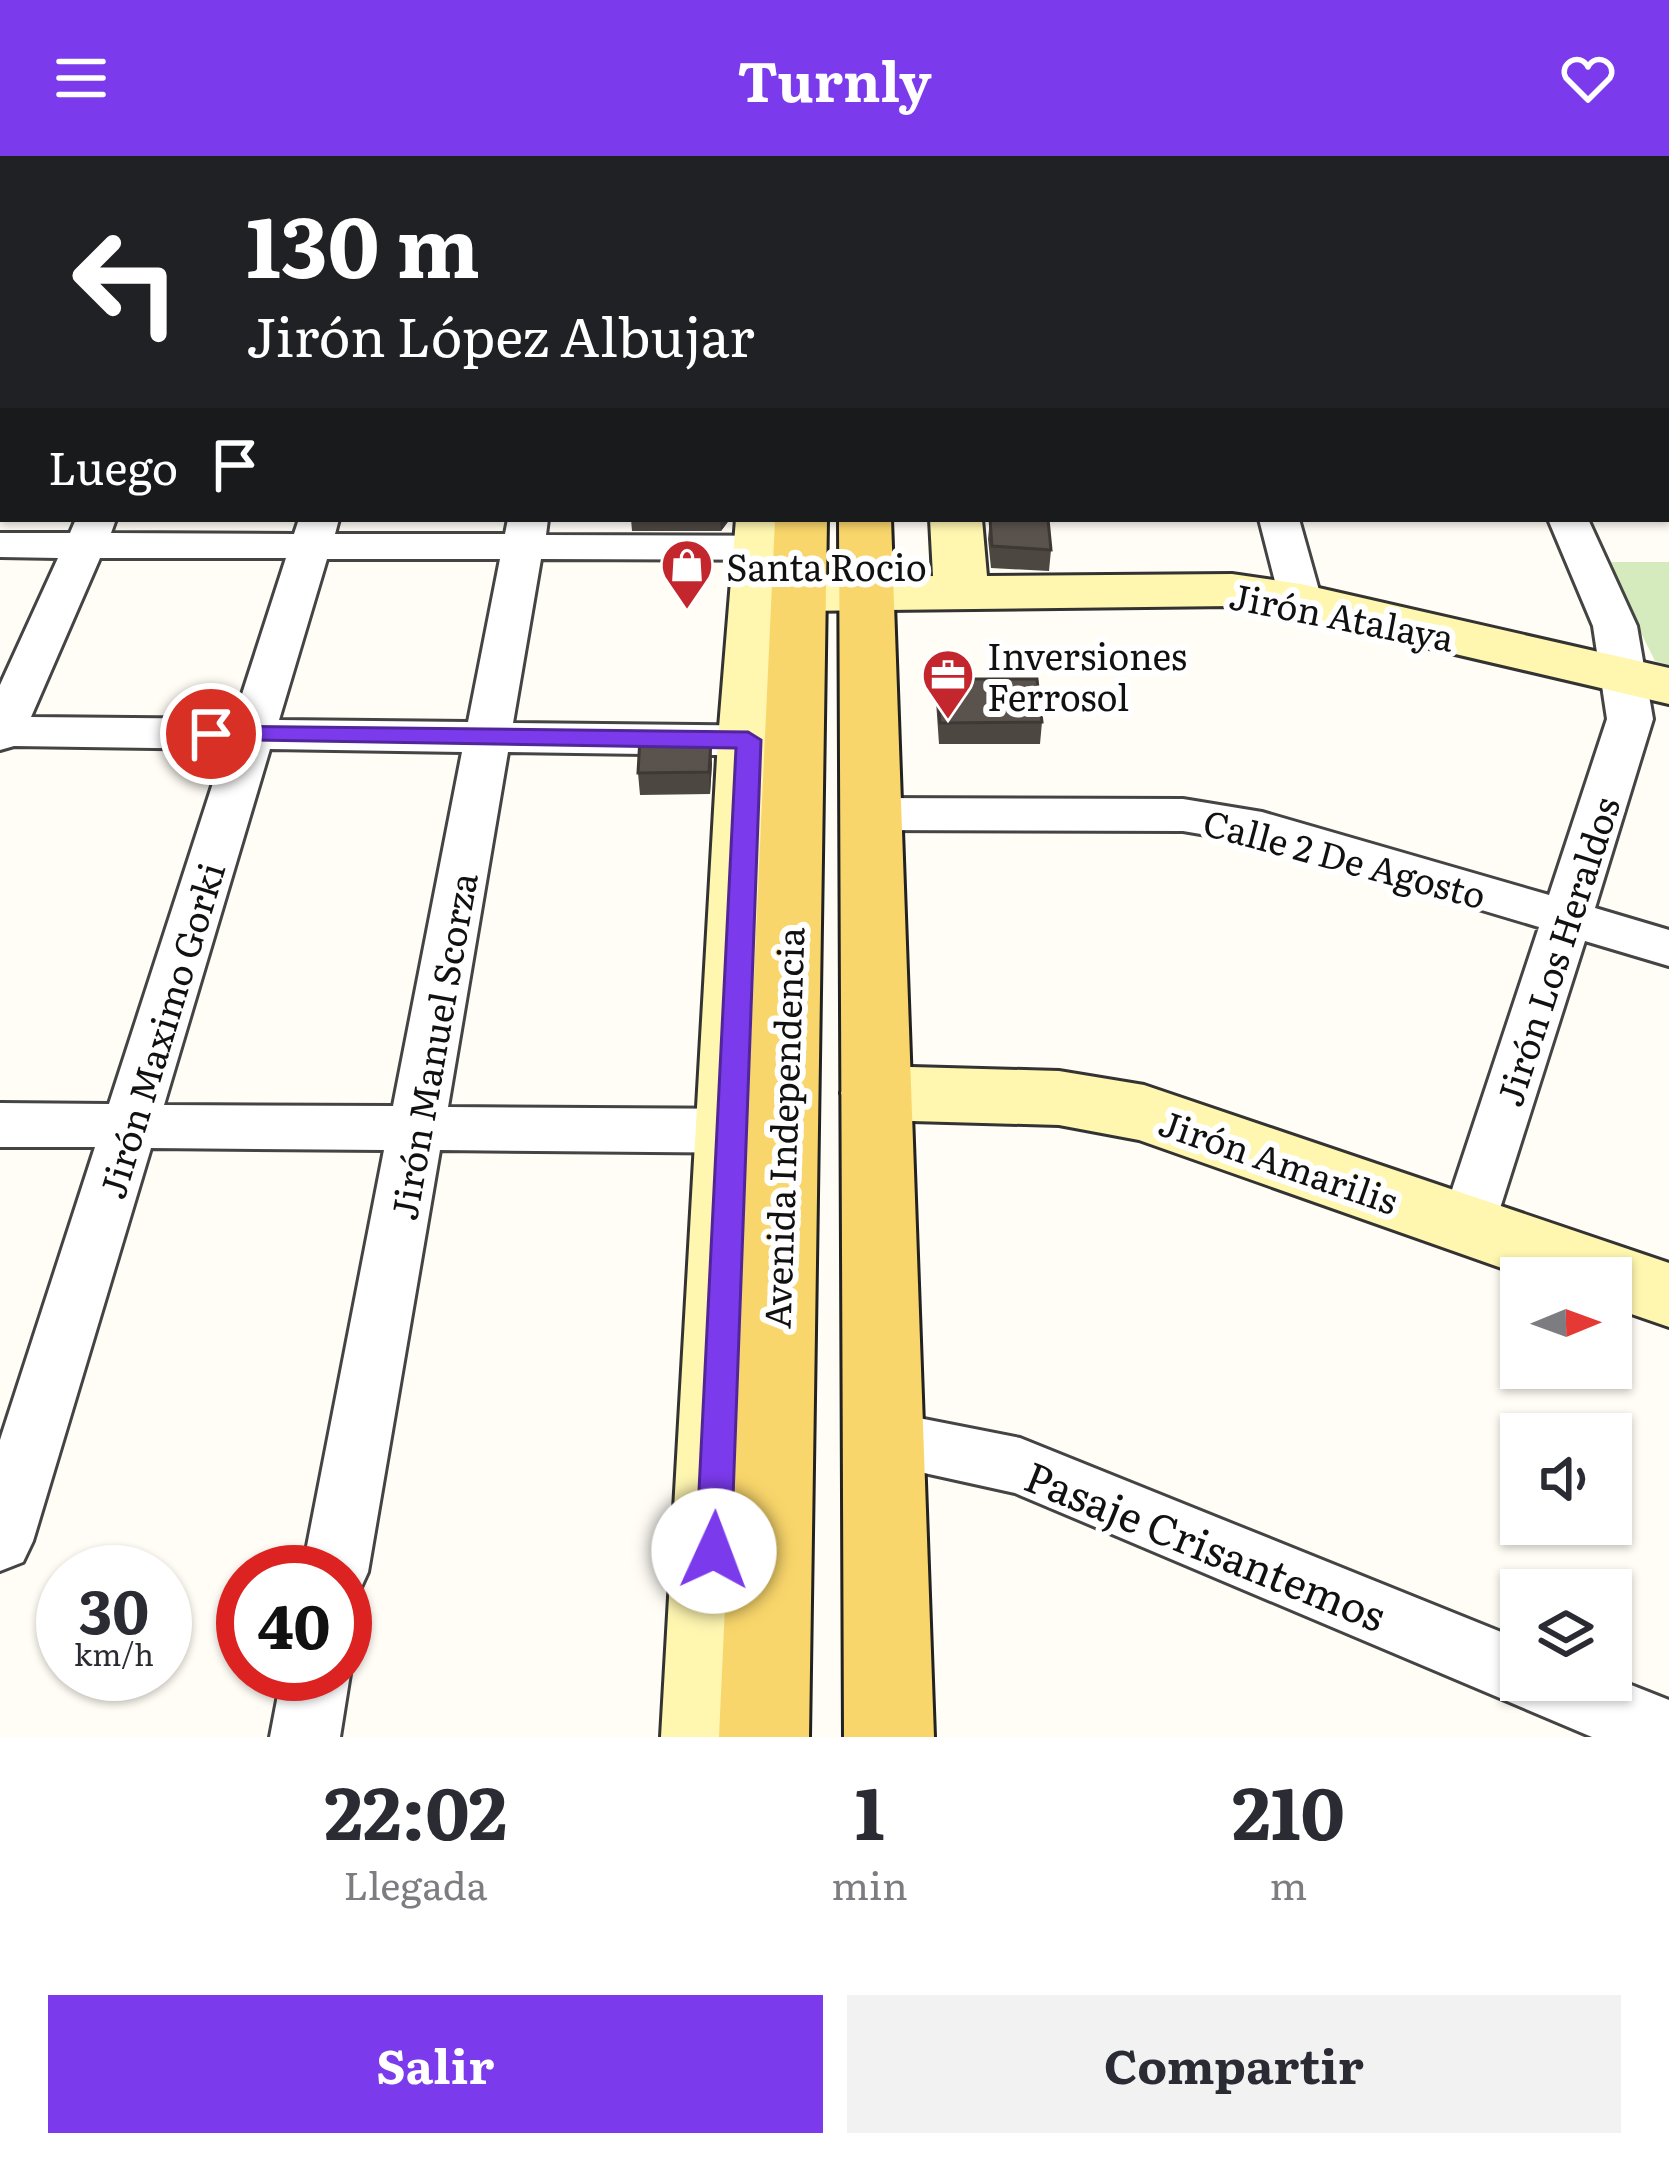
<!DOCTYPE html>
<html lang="es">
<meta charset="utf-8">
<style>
body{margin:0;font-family:Literata,serif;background:#f2f2f3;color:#2b2b33;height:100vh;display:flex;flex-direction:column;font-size:45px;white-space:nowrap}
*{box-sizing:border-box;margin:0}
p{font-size:39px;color:#7c7c81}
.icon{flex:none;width:66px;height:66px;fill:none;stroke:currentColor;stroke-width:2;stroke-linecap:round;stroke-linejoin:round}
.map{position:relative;height:1581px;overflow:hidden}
.drawer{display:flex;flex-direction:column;background:#fff;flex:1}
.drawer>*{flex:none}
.guide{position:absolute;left:0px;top:0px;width:1671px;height:366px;box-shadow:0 3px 9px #0004;background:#202124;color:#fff;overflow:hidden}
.needle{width:78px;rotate:89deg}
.tools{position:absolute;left:1500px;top:1101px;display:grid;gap:24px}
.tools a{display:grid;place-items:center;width:132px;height:132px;border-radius:0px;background:#fff;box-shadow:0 3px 9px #0004;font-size:60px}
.speed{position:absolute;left:36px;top:1389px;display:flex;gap:24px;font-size:60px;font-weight:700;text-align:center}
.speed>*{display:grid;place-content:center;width:156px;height:156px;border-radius:50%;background:#fff;box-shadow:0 3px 9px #0004;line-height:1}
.speed small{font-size:30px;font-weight:400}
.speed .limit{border:18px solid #d22;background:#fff;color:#111}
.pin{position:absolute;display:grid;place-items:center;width:102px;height:102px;color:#fff;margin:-51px;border:6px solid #fff;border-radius:50%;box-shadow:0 3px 12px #0007}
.me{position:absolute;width:132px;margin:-66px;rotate:2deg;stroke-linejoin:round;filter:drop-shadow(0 0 9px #0008)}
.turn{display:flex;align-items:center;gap:42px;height:252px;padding:0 48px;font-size:54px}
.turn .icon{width:156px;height:156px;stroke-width:2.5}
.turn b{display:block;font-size:84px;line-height:102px}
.then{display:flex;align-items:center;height:114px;padding:0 48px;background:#0003;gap:24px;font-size:45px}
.eta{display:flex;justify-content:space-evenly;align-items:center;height:204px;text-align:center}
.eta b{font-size:72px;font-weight:700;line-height:84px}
.button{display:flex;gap:24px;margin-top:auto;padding:24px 48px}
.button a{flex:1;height:138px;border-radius:0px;background:#7c3aed;color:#fff;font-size:48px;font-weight:700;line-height:138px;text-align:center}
.button a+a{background:#f2f2f3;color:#2b2b33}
header{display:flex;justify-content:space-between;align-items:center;height:156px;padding:0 48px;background:#7c3aed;color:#fff;font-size:54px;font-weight:700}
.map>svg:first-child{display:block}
</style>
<header><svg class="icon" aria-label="menu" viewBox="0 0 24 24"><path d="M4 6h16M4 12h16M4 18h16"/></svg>Turnly<svg class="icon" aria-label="heart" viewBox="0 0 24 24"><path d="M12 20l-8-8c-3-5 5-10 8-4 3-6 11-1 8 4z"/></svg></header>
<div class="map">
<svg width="1669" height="1581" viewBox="0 0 1669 1581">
<rect width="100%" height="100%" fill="#fffdf5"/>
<path fill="#d5ebbd" d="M1606 406H1669V509L1655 505Z"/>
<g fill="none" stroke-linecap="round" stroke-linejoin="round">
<g stroke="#444" stroke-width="6">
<path id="lane" d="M1668 82H1669V92H1668Z"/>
</g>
<g stroke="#444" stroke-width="6">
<path id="street" d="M911 0H943V3H911Z
M1165 0H1197L1198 3H1166Z
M1393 0H1425L1427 3H1395Z
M1634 0H1666L1668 3H1636Z
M0 32H3V52H0Z
M0 129H3V151H0Z
M76 363H116L111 377 294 378 299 363H339L335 378H505L508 363H548L546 379 800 380 815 383 821 392 815 401 800 404 541 403 513 567 788 570 804 574 811 585 804 596 788 600 508 596 448 951 764 953 784 960 792 975 784 990 764 997 440 994 368 1416 358 1438 345 1443V1416H302L384 994 151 992 33 1385 23 1406 0 1415V1284L95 991H0V947L109 948 224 593 14 590 0 594V529L58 402 0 401V377H70ZM100 402H286L234 563 31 561ZM327 403H500L468 566 279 564ZM270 593 462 596 393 950 164 949Z
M1259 363H1299L1322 445 1316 454 1301 458 1286 454 1280 445Z
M1548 363H1588L1637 470 1653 563 1595 752 1669 774V810L1585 785 1489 1087 1469 1094 1449 1087 1440 1070 1539 771 1260 688 1183 675 871 674 854 669 847 658 854 647 871 642 1183 643 1262 656 1549 739 1607 563 1593 470Z
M883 1255 1020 1282 1521 1484V1524L1611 1521 1669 1544V1581H1592L1015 1337 861 1303 852 1283 861 1263Z
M345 1506 350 1518 340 1581H270L282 1518H345Z"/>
</g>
<g stroke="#333" stroke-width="6">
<path id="secondary" d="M736 363H788L785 425 933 420 930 363H982L987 420 1232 418 1301 428 1669 512V548L1301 462 1232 450 799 455 784 451 751 1581H661L718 584Z
M876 910 1059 915 1144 929 1669 1107V1171L1611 1151V1122H1530L1139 984 1059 969 876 964 851 956 841 937 851 918Z"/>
</g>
<g stroke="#222" stroke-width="6">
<path id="primary" d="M786 0H828V3H786Z
M842 0H884V3H842Z
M775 363H827L809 1581H719Z
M839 363H891L934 1581H844Z"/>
</g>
<use href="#lane" fill="#fff" fill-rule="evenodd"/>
<use href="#street" fill="#fff" fill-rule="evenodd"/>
<use href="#secondary" fill="#fff6b0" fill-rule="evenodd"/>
<use href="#primary" fill="#f9d66b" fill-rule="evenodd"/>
</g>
<path fill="#4d4742" d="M631 363H730L721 375H632Z
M990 363 1051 394 1049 415 991 412 988 383Z
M937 523 1042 566 1040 588H939L936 545Z
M712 607 710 638 640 639 638 617Z"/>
<path fill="#3f3936" d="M720 363H730L721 375Z
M711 585 712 607 710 638 709 616Z"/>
<path fill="#5a524d" stroke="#3f3936" stroke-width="3" d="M960 0 1041 1V3H960Z
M990 363H1048L1051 394 992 390Z
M937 523H1037L1042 566 940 567Z
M640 581 706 582 711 585 709 616 638 617Z"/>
<path fill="#7c3aed" stroke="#51269a" stroke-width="3" d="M211 570 748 576 761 584 731 1395 726 1406 714 1411 701 1406 696 1395 736 592 202 583V572Z"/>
<defs>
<g id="shop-pin" transform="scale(2.7)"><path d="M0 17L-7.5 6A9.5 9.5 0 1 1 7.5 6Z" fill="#c4262e" stroke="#fff"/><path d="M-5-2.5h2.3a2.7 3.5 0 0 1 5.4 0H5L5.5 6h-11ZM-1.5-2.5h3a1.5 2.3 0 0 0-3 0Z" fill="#fff"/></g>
<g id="office-pin" transform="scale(2.7)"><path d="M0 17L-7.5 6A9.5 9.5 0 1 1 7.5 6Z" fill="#c4262e" stroke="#fff"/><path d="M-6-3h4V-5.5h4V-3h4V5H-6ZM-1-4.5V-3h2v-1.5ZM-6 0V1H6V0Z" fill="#fff"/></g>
</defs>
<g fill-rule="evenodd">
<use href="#shop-pin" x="687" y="409"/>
<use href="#office-pin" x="948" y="519"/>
</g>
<g text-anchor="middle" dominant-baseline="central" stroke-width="12" stroke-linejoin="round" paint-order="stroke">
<g font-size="36" fill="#111" stroke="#fff" text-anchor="start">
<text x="726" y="409">Santa Rocio</text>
<text x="987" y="498">Inversiones<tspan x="987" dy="41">Ferrosol</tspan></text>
</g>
<g font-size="36" fill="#111" stroke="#fff">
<text transform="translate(1342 459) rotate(11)">Jirón Atalaya</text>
<text transform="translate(1345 701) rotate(15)">Calle 2 De Agosto</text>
<text transform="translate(1556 795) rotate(-72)">Jirón Los Heraldos</text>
<text transform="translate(160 874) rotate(-73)">Jirón Maximo Gorki</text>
<text transform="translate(432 890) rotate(-80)">Jirón Manuel Scorza</text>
<text transform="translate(782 972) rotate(-88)">Avenida Independencia</text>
<text transform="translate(1279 1004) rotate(19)">Jirón Amarilis</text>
</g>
<g font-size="42" fill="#111" stroke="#fff">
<text transform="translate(1206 1388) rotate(22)">Pasaje Crisantemos</text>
</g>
</g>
</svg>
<div class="tools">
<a><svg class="needle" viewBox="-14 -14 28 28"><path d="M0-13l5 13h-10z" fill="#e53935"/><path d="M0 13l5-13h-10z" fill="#7c7c81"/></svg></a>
<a><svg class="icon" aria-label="sound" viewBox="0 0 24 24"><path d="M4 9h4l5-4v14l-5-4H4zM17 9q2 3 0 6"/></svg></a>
<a><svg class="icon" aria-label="layers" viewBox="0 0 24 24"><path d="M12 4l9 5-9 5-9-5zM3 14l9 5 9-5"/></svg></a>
</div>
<div class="speed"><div>30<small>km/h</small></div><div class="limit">40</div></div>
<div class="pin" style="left:211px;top:578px;background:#d93025"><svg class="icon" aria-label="arrive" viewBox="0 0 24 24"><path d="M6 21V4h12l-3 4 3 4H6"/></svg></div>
<svg class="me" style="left:714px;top:1395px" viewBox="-20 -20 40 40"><circle r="19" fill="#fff"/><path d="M0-13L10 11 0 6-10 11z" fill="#7c3aed"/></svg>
<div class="guide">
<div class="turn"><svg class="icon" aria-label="left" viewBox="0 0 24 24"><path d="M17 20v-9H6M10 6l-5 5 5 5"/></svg><div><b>130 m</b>Jirón López Albujar</div></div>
<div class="then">Luego<svg class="icon" aria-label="arrive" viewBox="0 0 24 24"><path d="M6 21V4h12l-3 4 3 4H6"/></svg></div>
</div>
</div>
<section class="drawer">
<div class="eta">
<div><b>22:02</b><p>Llegada</p></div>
<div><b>1</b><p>min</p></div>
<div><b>210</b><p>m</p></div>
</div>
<div class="button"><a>Salir</a><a>Compartir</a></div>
</section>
